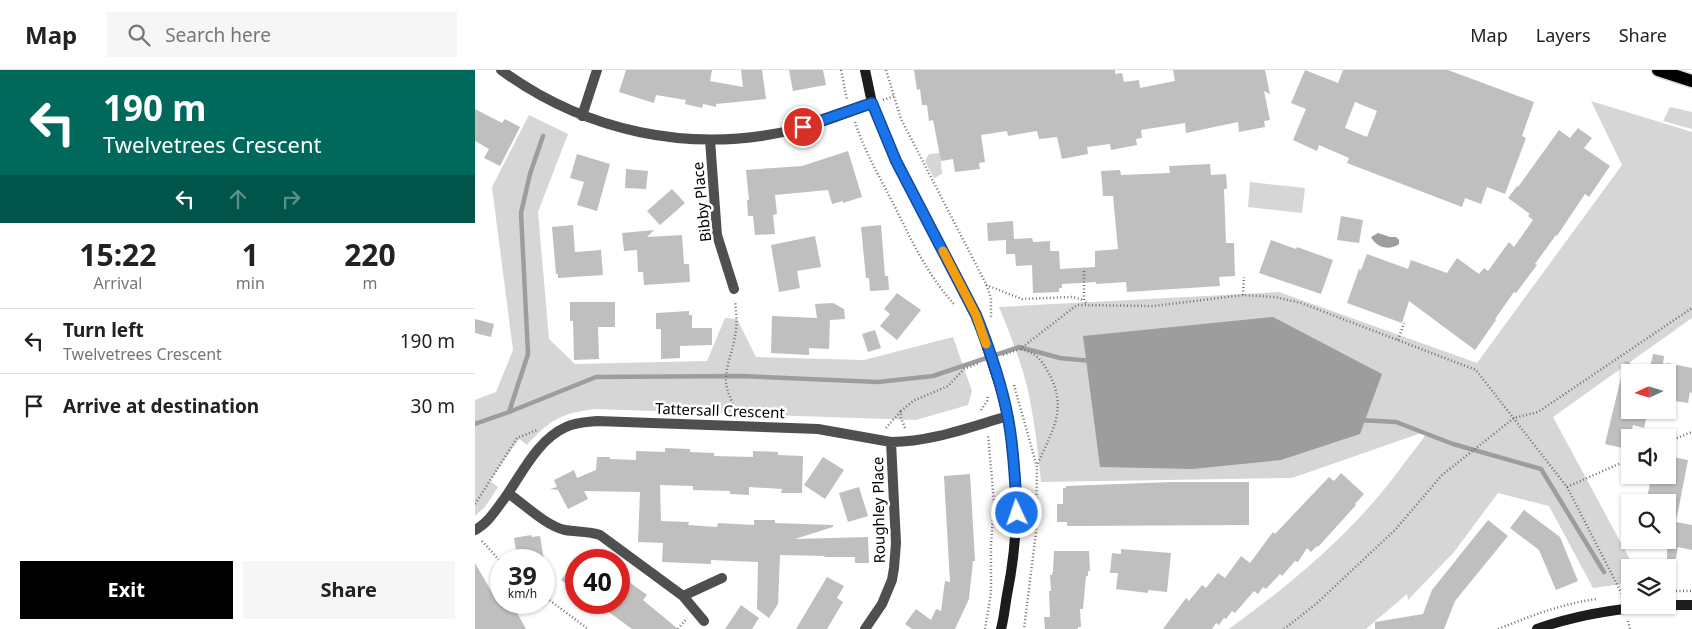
<!DOCTYPE html>
<style>
body{margin:0;font-family:"Noto Sans",sans-serif;background:#f6f6f6;color:#222;height:100vh;display:flex;flex-direction:column;font-size:19px;white-space:nowrap}
*{box-sizing:border-box;margin:0}
p{font-size:16px;color:#767676}
.icon{flex:none;width:28px;height:28px;fill:none;stroke:currentColor;stroke-width:2;stroke-linecap:round;stroke-linejoin:round}
.map{position:relative;flex:1;overflow:hidden}
.panel{display:flex;flex-direction:column;background:#fff;width:475px}
.panel>*{flex:none}
.top-card{background:#00695c;color:#fff;overflow:hidden}
.needle{width:32px;rotate:266deg}
.fabs{position:absolute;left:1146px;top:294px;display:grid;gap:10px}
.fabs a{display:grid;place-items:center;width:55px;height:55px;border-radius:0px;background:#fff;box-shadow:0 1px 4px #0004;font-size:25px}
.speed{position:absolute;left:15px;top:479px;display:flex;gap:10px;font-size:25px;font-weight:700;text-align:center}
.speed>*{display:grid;place-content:center;width:65px;height:65px;border-radius:50%;background:#fff;box-shadow:0 1px 4px #0004;line-height:1}
.speed small{font-size:12px;font-weight:400}
.speed .limit{border:8px solid #d22;background:#fff;color:#111}
.pin{position:absolute;display:grid;place-items:center;width:42px;height:42px;color:#fff;margin:-21px;border:2px solid #fff;border-radius:50%;box-shadow:0 1px 5px #0007}
.me{position:absolute;width:55px;margin:-28px;rotate:357deg;stroke-linejoin:round;filter:drop-shadow(0 0 4px #0008)}
.turn{display:flex;align-items:center;gap:18px;height:105px;padding:0 20px;font-size:22px}
.turn .icon{width:65px;height:65px;stroke-width:2.5}
.turn b{display:block;font-size:35px;line-height:42px}
.lanes{display:flex;align-items:center;height:48px;padding:0 20px;background:#0003;justify-content:center;gap:25px;direction:ltr}
.lanes .off{opacity:.35}
.eta{display:flex;justify-content:space-evenly;align-items:center;height:85px;text-align:center}
.eta b{font-size:30px;font-weight:700;line-height:35px}
.action{display:flex;gap:10px;margin-top:auto;padding:10px 20px}
.action a{flex:1;height:58px;border-radius:0px;background:#000;color:#fff;font-size:20px;font-weight:700;line-height:58px;text-align:center}
.action a+a{background:#f6f6f6;color:#222}
ul{padding:0;list-style:none}
li{display:flex;align-items:center;gap:15px;height:65px;padding:0 20px;border-top:1px solid #e0e0e0}
li div{flex:1}
li b{display:block;font-size:19px}
li em{font-style:normal}
header{display:flex;align-items:center;gap:30px;box-sizing:border-box;height:70px;padding:0 25px;background:#fff;border-bottom:1px solid #e0e0e0}
header strong{font-size:24px}
nav{display:flex;gap:28px;margin-inline-start:auto;font-size:18px}
.search{width:350px;height:45px;background:#f6f6f6;display:flex;align-items:center;gap:12px;box-sizing:border-box;padding:0 18px;border-radius:0px;color:#767676;font-size:19px}
main{display:flex;flex:1;min-height:0}
.map>svg:first-child{display:block}
</style>
<header>
<strong>Map</strong>
<div class="search"><svg class="icon" aria-label="search" viewBox="0 0 24 24"><circle cx="10" cy="10" r="6"/><path d="M15 15l6 6"/></svg>Search here</div>
<nav><a>Map</a><a>Layers</a><a>Share</a></nav>
</header>
<main>
<section class="panel">
<div class="top-card">
<div class="turn"><svg class="icon" aria-label="left" viewBox="0 0 24 24"><path d="M17 20v-9H6M10 6l-5 5 5 5"/></svg><div><b>190 m</b>Twelvetrees Crescent</div></div>
<div class="lanes"><svg class="icon" aria-label="left" viewBox="0 0 24 24"><path d="M17 20v-9H6M10 6l-5 5 5 5"/></svg><svg class="icon off" aria-label="ahead" viewBox="0 0 24 24"><path d="M12 20V5M6 11l6-6 6 6"/></svg><svg class="icon off" aria-label="right" viewBox="0 0 24 24"><path d="M7 20v-9h11M14 6l5 5-5 5"/></svg></div>
</div>
<div class="eta">
<div><b>15:22</b><p>Arrival</p></div>
<div><b>1</b><p>min</p></div>
<div><b>220</b><p>m</p></div>
</div>
<ul>
<li><svg class="icon" aria-label="left" viewBox="0 0 24 24"><path d="M17 20v-9H6M10 6l-5 5 5 5"/></svg><div><b>Turn left</b><p>Twelvetrees Crescent</p></div><em>190 m</em></li>
<li><svg class="icon" aria-label="arrive" viewBox="0 0 24 24"><path d="M6 21V4h12l-3 4 3 4H6"/></svg><div><b>Arrive at destination</b></div><em>30 m</em></li>
</ul>
<div class="action"><a>Exit</a><a>Share</a></div>
</section>
<div class="map">
<svg width="1217" height="559" viewBox="0 0 1217 559">
<rect width="100%" height="100%" fill="#fff"/>
<path fill="#d6d6d6" d="M1116 31 1217 62V248L1078 347 1159 497 1155 498V513L1118 518 1074 436 1023 423 979 482 933 530 932 524 891 559H754C820 511 880 461 928 395 936 384 947 372 952 361L817 408 566 412C563 383 560 354 554 325 547 294 536 266 524 237L804 222 1002 293 1147 95Z
M1195 37 1217 42V59L1188 51Z
M54 45 93 64 63 142 74 269 100 294 232 291 250 248 262 249 281 287 389 290 478 267 497 321 493 335 441 350 120 339C87 343 74 350 52 375L44 369 15 411 23 417 10 437 0 446V330L21 322 38 280 17 117Z
M465 83 467 104 459 108 450 91 454 84Z
M775 112 830 118 827 143 773 137Z"/>
<path fill="#9d9d9d" d="M903 163 915 167H921L924 170V174C914 181 902 178 896 167Z
M798 247 907 304 885 364 806 390 717 399 625 397 608 266Z"/>
<g fill="none" stroke-linecap="round" stroke-linejoin="round">
<path stroke="#9d9d9d" stroke-width="4.5" d="M34 342 121 307 266 306 403 312 458 306 544 277 585 288 616 291
M884 350 921 352 978 374 1066 399 1129 502
M0 354 34 342 53 284 46 143 55 104 68 66"/>
</g>
<path fill="#bfbfbf" fill-rule="evenodd" d="M151 0H237L235 11 268 17 266 0H287L291 29 241 34V37L228 34 227 38 210 34 211 30 181 25 179 33 144 22Z
M314 0H348L351 15 318 21Z
M439 0H640V4L647 3 649 12 664 10 665 18 700 11 698 0H790L795 24 789 21 795 50 789 51 790 57 764 62 763 52 711 63 710 53 666 60 667 68 661 69 662 75 636 80 635 74 612 77 613 84 587 89 582 67 564 69 562 61 533 66 532 61 506 65 510 92 504 93 505 99 480 102 478 89 466 91 458 50 454 51 452 35H447L445 19 442 20Z
M830 0 863 13 868 0H973L1059 32 1047 66 1051 68 1030 124 1012 117 1006 134 990 128 987 137 872 93 874 88 844 75 842 81 818 70 831 39 816 33ZM880 32 902 41 892 67 870 58Z
M0 39 27 53 30 49 45 57 25 96 9 88 14 79 0 71Z
M1103 58 1117 68 1109 78 1135 96 1114 127 1110 124 1082 166 1081 165 1060 194 1062 195 1041 223 1039 222 1020 249 1021 250 1000 280 934 231 927 253 872 233 884 199 886 200 892 184 933 199 936 190 972 203 982 188 1004 204 1009 198 1013 201 1034 172 1039 177 1058 150 1053 146 1055 144 1033 128 1042 116 1043 117 1084 60 1095 68Z
M373 81 387 127 368 133V131L357 134 353 120 300 125 302 144 298 145 300 164 280 165 278 146H273L272 130H274L271 100 327 96Z
M102 84 135 94 122 141 102 135 109 112 95 108Z
M735 94 736 105 751 104 752 119H749L751 173H759L760 206 744 207 745 216 652 222 651 212 621 214V212L587 214V218H584V222L558 223 557 195 541 196 540 184H531V170L513 171 512 153 538 151 539 169 557 168 558 172 575 171V181H584L585 199 620 197V181L643 179 638 126H628L626 101 645 100 646 105 695 103 694 96Z
M151 99 173 101 171 119 150 118Z
M197 119 210 133 185 155 172 141Z
M866 146 888 150 884 173 862 170Z
M98 155 100 182 126 180 128 205 83 208V204H81L77 157Z
M406 155 410 206H413L414 220 395 221 394 208H391L386 157Z
M179 160 172 167 207 165 209 194H214L215 212 169 215 168 202H163L162 180 149 181 147 163Z
M340 166 346 197 322 201 325 218 304 222 296 175Z
M796 170 821 179 822 177 858 190 846 224 784 203Z
M422 223 446 240 422 270 405 256 415 244 409 239Z
M95 232H140V257H123L124 289 99 290 98 251H95Z
M358 233 369 239 370 249 355 250 354 279 334 278V285L296 283 297 246 342 248 340 234Z
M214 241V245H217V258H237V275L205 276V288L186 289V259H181V243Z
M0 249 19 254 16 267 0 263Z
M400 260 406 278 393 282 387 264Z
M1178 284 1189 286 1187 302H1174Z
M1150 291 1155 292V340H1173L1169 358 1158 355 1152 379 1130 374Z
M1192 293 1217 298V323L1215 322 1213 333 1194 330 1196 317 1192 316Z
M190 378 215 379V382L239 383V386L278 387V381L303 382V385L328 386 327 423H306L307 419 274 417V425L255 424V421L218 420V416L185 415 186 451 214 452 213 455 242 457 243 453 279 455V450H300V453L358 455V457L320 469 393 467 394 493H380V487H349L350 486 305 485 303 534 294 548 282 539 283 492 236 490V494L187 492 188 473 163 472 165 422 109 421 113 429 93 439 83 420 75 419 82 417 79 410 99 400 102 408 121 400 122 387H135V389L161 390V381L190 382Z
M1192 386 1213 390 1201 452 1217 455V480L1203 477 1199 500 1192 499V432H1171L1177 405H1192Z
M348 387 369 400 350 429 329 415Z
M866 403 889 424 880 434 881 435 843 477 842 476 836 482 832 478 823 492 820 491 807 506 805 504 791 519 788 517 783 524 779 521 760 543 757 541 751 549 749 548 744 555 741 553 737 559H688L711 528 714 531 727 515 731 518 743 503 750 508 766 486 775 493 798 462 800 464 854 407 859 411Z
M495 404 500 491H498L494 529 480 559H437L430 554 441 539 456 550 461 539 466 541 470 511 475 512 469 406Z
M697 412H774V455L592 456V452H582V434H588V418H591V416Z
M384 417 393 446 373 452 364 423Z
M1049 440 1085 467 1103 511 1081 520 1064 480 1035 458Z
M1013 450 1033 466 980 531 969 559H900V552L948 544 957 520Z
M56 465 57 467 65 466 69 490H50L49 480 41 481 39 468Z
M646 479 696 483 692 522 673 520V523L641 519 643 503H635L637 483 646 484Z
M579 481H614L615 501H613V506H611L608 539H605L606 557H603V559H570L569 547H575L574 521H576L575 505H577L578 501Z
M101 490V521L86 510Z
M0 493 23 533 36 532 51 559H0Z
M352 507 369 516 362 528 368 532 352 559H321Z
M144 508 151 513 153 511 172 525 168 530 203 559H157L120 532H144Z
M266 535 284 548 277 559H250Z"/>
<g fill="none" stroke-linecap="round" stroke-linejoin="round">
<g stroke="#dbdbdb" stroke-width="15">
<path id="primary" d="M1183 0 1217 11"/>
</g>
<path stroke="#717171" stroke-width="2.5" stroke-dasharray="1 2.5" stroke-linecap="butt" d="M366 0 372 30
M411 0 426 49 511 214 516 228V247
M408 30 419 26
M380 52C389 80 404 106 418 133 436 169 452 205 480 235
M609 201V230L612 235
M511 215 547 229 597 227 609 230
M768 225 769 207
M923 270 929 253
M546 279C560 283 565 288 572 300 594 338 578 359 562 395
M528 285 545 279 602 235 679 236 768 225 800 227 826 233 1001 300 1092 417 1148 526
M539 315 562 397 561 462 549 559
M506 340 512 331 513 325
M260 344C259 331 250 322 251 307 252 293 258 280 260 266 263 255 261 242 260 231
M411 358 426 341
M430 358 426 348V341L438 331 473 316 489 299 504 293
M1192 372 1217 362
M1092 417 1155 389
M0 434 42 368 62 360
M7 471 26 492
M1201 521H1217
M69 526 113 559
M1153 551 1155 559
M203 559 212 548
M510 559 516 523V475L519 433 513 364
M809 559 841 534 920 460 967 405 1039 348 1063 342 1217 238
M1023 559C1056 546 1086 534 1121 529"/>
<path stroke="#4f4f4f" stroke-width="10" d="M26 0C111 62 215 84 318 60 345 54 371 43 397 33
M107 46 122 0
M235 70 242 165 259 219
M33 423C49 434 71 456 90 460 102 462 114 461 125 465L208 526 229 551
M0 460C13 453 20 441 29 429 47 404 62 370 91 357 101 352 112 352 122 351L343 359 416 372C456 372 495 357 533 346
M208 526 247 508
M390 559 407 534 417 510 419 498 421 473 416 372"/>
<path stroke="#1c1c1c" stroke-width="10" d="M390 0 397 33 421 91 501 245 506 259
M525 317C544 385 546 456 532 525 530 536 529 548 526 559
M1192 535H1217
M1062 559C1103 544 1146 538 1190 535"/>
<use href="#primary" stroke="#000" stroke-width="12"/>
<path stroke="#1c1c1c" stroke-width="10" d="M506 259 525 317"/>
</g>
<g fill="none" stroke-linecap="round" stroke-linejoin="round">
<g stroke="#114b97" stroke-width="12">
<path id="route" d="M328 57 397 33 421 91 501 245C513 275 527 316 533 348 539 379 540 411 542 443"/>
</g>
<use href="#route" stroke="#1a73e8" stroke-width="9"/>
<path stroke="#f59e0b" stroke-width="9" d="M468 181 501 245 511 274"/>
</g>
<g text-anchor="middle" dominant-baseline="central" stroke-width="5" stroke-linejoin="round" paint-order="stroke">
<g font-size="15" fill="#000" stroke="#fff">
<text transform="translate(226 132) rotate(-96)">Bibby Place</text>
<text transform="translate(245 340) rotate(2)">Tattersall Crescent</text>
<text transform="translate(403 440) rotate(-91)">Roughley Place</text>
</g>
</g>
</svg>
<div class="fabs">
<a><svg class="needle" viewBox="-14 -14 28 28"><path d="M0-13l5 13h-10z" fill="#e53935"/><path d="M0 13l5-13h-10z" fill="#767676"/></svg></a>
<a><svg class="icon" aria-label="sound" viewBox="0 0 24 24"><path d="M4 9h4l5-4v14l-5-4H4zM17 9q2 3 0 6"/></svg></a>
<a><svg class="icon" aria-label="search" viewBox="0 0 24 24"><circle cx="10" cy="10" r="6"/><path d="M15 15l6 6"/></svg></a>
<a><svg class="icon" aria-label="layers" viewBox="0 0 24 24"><path d="M12 4l9 5-9 5-9-5zM3 14l9 5 9-5"/></svg></a>
</div>
<div class="speed"><div>39<small>km/h</small></div><div class="limit">40</div></div>
<div class="pin" style="left:328px;top:57px;background:#d93025"><svg class="icon" aria-label="arrive" viewBox="0 0 24 24"><path d="M6 21V4h12l-3 4 3 4H6"/></svg></div>
<svg class="me" style="left:542px;top:443px" viewBox="-20 -20 40 40"><circle r="17" fill="#1a73e8" stroke="#fff" stroke-width="3"/><path d="M0-11L8 9 0 5-8 9z" fill="#fff"/></svg>
</div>
</main>
